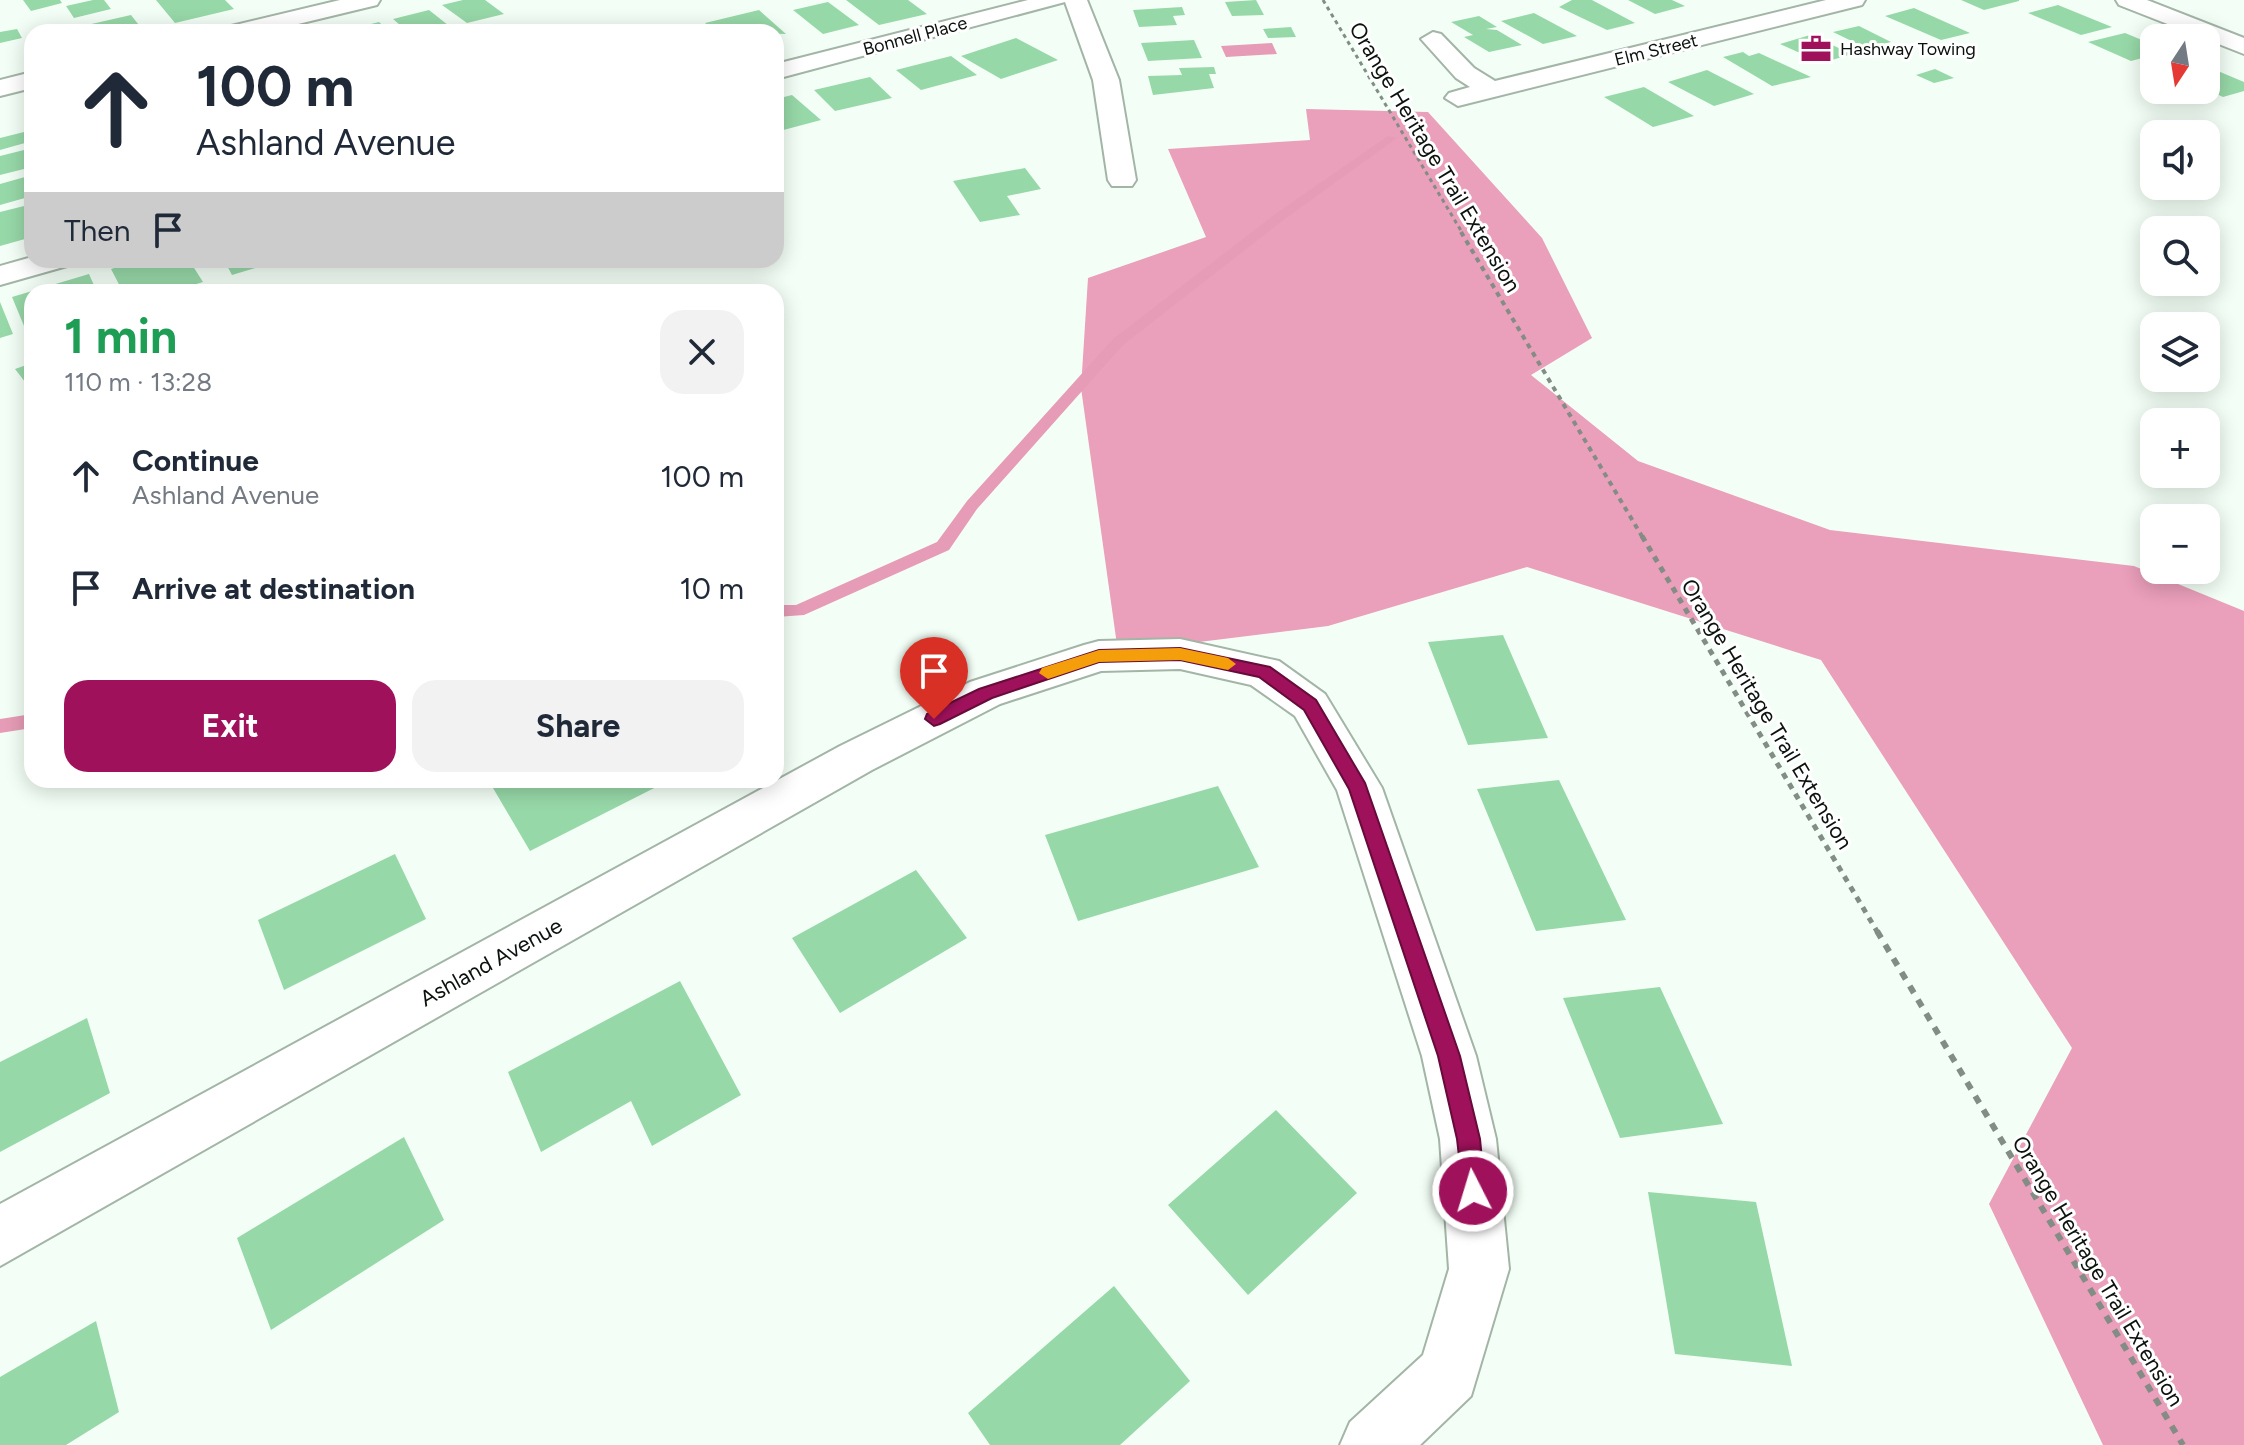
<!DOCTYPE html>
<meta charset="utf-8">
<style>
body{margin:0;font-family:Figtree,sans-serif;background:#f2f2f3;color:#1f2937;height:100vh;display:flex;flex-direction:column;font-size:30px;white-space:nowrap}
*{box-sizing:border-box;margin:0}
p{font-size:26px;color:#747a83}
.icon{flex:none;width:44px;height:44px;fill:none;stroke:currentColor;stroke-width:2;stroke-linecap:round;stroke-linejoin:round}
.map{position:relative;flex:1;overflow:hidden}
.details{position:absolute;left:24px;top:284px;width:760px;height:504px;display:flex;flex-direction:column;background:#fff;border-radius:24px;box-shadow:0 4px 20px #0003}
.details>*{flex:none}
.hud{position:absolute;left:24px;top:24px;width:760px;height:244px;border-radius:24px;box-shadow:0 4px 20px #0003;background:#fff;color:#1f2937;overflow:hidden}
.needle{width:52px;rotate:192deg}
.tools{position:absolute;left:2140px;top:24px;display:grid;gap:16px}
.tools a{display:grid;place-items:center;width:80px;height:80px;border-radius:16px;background:#fff;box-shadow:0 4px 20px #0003;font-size:40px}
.pin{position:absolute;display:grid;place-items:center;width:68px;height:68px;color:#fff;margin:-82px -34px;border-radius:50% 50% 50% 0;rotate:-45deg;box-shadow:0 0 8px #0007}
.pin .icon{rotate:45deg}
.me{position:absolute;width:88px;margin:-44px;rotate:355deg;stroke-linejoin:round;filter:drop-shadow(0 0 6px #0008)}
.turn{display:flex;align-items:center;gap:28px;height:168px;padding:0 40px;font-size:36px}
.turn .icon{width:104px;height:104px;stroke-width:2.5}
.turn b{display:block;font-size:56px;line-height:68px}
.then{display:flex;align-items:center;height:76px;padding:0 40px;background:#0003;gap:16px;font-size:30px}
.round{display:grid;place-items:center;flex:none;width:84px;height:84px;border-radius:24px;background:#f2f2f3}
.summary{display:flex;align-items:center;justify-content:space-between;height:136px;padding:0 40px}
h1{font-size:48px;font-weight:700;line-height:60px;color:#1e9e55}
.cta{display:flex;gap:16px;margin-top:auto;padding:16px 40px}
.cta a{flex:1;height:92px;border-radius:24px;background:#9f115b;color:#fff;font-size:32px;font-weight:700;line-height:92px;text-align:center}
.cta a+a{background:#f2f2f3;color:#1f2937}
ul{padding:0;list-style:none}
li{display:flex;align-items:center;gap:24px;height:112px;padding:0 40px}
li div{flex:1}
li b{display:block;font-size:30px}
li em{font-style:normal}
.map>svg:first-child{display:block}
</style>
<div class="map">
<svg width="2244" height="1445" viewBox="0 0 2244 1445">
<rect width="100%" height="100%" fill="#f3fff6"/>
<path fill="#ea9fba" d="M1306 109 1428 112 1542 238 1592 338 1531 375 1638 461 1830 530 2134 566 2244 611V1445H2103L1989 1204 2072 1048 1821 660 1527 567 1328 626 1118 652 1081 388 1088 278 1206 237 1168 149 1310 140Z"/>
<path fill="#e69cb6" d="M1272 43 1277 54 1226 57 1221 46Z"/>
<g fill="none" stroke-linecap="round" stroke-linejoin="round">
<path fill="#e69cb6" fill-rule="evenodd" d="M1388 136 1397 138 1286 218 1123 345 977 509 949 550 804 615 776 617V605H796L937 542 967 501 1113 339 1278 212Z
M32 714V728L0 733V719Z"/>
</g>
<path fill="#97d8a8" d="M23 0H60L62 3 31 11Z
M93 0H104L111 9 74 18 66 6Z
M156 0H225L234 9 175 23Z
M463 0H485L504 14 467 23 442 5Z
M846 0H908L927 14 879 25Z
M1256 0 1264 15 1232 16 1225 2Z
M1572 0H1592L1635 23 1607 30 1559 7Z
M1628 0H1672L1685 6 1655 14Z
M1961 0H2019V1L1984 10Z
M828 2 859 25 823 34 793 10Z
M2058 5 2112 27 2081 35 2028 13Z
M1182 7 1185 15 1173 16 1177 25 1139 27 1133 10Z
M1914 8 1970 33 1941 40 1885 16Z
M429 10 453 29 408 32 393 19Z
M759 10 786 34 715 32 705 23Z
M1534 13 1577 36 1543 44 1501 21Z
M131 15 142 29 92 32 87 25Z
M1479 16 1497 27 1486 29 1497 30 1522 45 1489 52 1464 37 1473 35 1451 22Z
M379 22 390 32H344L343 31Z
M1859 26 1891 42 1866 48 1833 32Z
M1291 27 1296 37 1268 38 1263 29Z
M17 29 22 38 0 43V32Z
M2125 33 2154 45V55L2131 61 2088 42Z
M1810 35 1852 54 1822 63 1780 44Z
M1016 38 1058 60 1001 79 961 56Z
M1194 40 1202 58 1148 61 1141 43Z
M1743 52 1749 56 1759 53 1811 77 1772 86 1723 57Z
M951 56 977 75 921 90 896 70Z
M2206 66 2244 82V91L2223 97 2206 89Z
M1214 67 1216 74H1209L1214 88 1153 95 1148 76 1182 75 1179 68Z
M1935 69 1954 78 1934 83 1916 75Z
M1707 70 1754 94 1714 106 1668 82Z
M870 77 892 98 835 111 814 90Z
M1644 87 1694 116 1653 127 1604 97Z
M792 95 821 120 776 132V99Z
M24 132 32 141 0 150V138Z
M32 148V167L0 175V156Z
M1025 168 1041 189 1007 196 1020 215 980 222 953 181Z
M32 175V196L0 205V184Z
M32 204V237L0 246V212Z
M140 260H189L203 282 170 292H123L111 269Z
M224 260H279V261L232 275Z
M89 274 97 292H32V337L29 338 12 297Z
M0 302 13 334 0 338Z
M32 363V391L15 369Z
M1503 635 1548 738 1468 745 1428 642Z
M508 780H670L530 851 493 788Z
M1559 780 1626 920 1536 931 1477 789Z
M1218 786 1259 867 1078 921 1045 835Z
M395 854 426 919 284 990 258 920Z
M916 870 967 938 840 1013 792 938Z
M680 981 741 1095 652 1146 631 1101 541 1152 508 1072Z
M1660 987 1723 1124 1620 1138 1563 998Z
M87 1018 110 1093 0 1152V1062Z
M1276 1110 1357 1193 1248 1295 1168 1205Z
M404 1137 444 1220 271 1330 237 1238Z
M1648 1192 1756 1202 1792 1366 1675 1354Z
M1114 1286 1190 1381 1120 1445H990L968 1413Z
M96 1321 119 1412 66 1445H0V1377Z"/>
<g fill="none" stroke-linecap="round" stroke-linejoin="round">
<g stroke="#a3b5a7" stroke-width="4">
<path id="minor" d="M340 0H380L377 5 265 32H223L227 27Z
M1028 0H1087L1119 80 1136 180 1132 186H1112L1108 180 1093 80 1065 2 776 79V64Z
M1826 0H1865L1862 5 1458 106 1445 98 1449 93 1470 87 1456 78 1421 39 1433 32 1441 34 1474 68 1495 81Z
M32 72V88L0 96V80Z
M32 257 71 260 67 266 0 285V266Z
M1180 639 1279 661 1325 694 1382 788 1476 1056 1496 1139 1509 1269 1471 1396 1420 1445H1340L1350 1422 1423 1355 1449 1269 1440 1139 1422 1056 1337 790 1295 716 1251 685 1180 669 1101 671 1000 704 872 770 0 1266V1204L840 746 970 682 1084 645 1099 641Z"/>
</g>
<g stroke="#a3b5a7" stroke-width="4">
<path id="major" d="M2116 0H2147L2244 38V54L2119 5Z"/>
</g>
<path stroke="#838c85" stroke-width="3" stroke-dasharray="4 4" stroke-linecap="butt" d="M1323 0 1463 234"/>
<path stroke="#838c85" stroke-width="4" stroke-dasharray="5 5" stroke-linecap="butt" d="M1461 232 1643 538"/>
<path stroke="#838c85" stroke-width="5" stroke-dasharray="6 6" stroke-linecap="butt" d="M1642 536 1878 933"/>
<path stroke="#838c85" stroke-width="6" stroke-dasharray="8 8" stroke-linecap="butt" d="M1877 931 2183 1445"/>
<use href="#minor" fill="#fff" fill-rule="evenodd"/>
<use href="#major" fill="#fff" fill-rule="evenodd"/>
</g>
<path fill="#9f115b" stroke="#670b3b" stroke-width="2" d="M1180 648 1270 667 1316 700 1365 783 1460 1056 1480 1139 1485 1191 1481 1200 1473 1203 1464 1200 1457 1139 1438 1056 1349 789 1304 710 1259 677 1180 660 1099 662 992 698 940 724 934 726 925 719 927 714 979 689 1099 650Z"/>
<path fill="#f59e0b" d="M1180 648 1228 658 1236 664 1228 670 1180 660 1099 662 1048 679 1039 673 1042 668 1099 650Z"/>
<defs>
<g id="office-bare" transform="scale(2.4)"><path d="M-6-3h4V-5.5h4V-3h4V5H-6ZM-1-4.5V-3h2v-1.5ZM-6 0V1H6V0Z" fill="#9f115b" stroke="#fff" stroke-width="2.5" paint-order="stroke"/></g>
</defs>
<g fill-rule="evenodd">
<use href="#office-bare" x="1816" y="49"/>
</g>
<g text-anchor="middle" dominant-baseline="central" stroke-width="6" stroke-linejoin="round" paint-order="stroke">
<g font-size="18" fill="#0b110c" stroke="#fff">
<text transform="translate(915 36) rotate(-15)">Bonnell Place</text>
<text transform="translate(1656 50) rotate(-14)">Elm Street</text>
</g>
<g font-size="18" fill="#0b110c" stroke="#fff" text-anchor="start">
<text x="1840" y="49">Hashway Towing</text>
</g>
<g font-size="22" fill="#0b110c" stroke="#fff">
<text transform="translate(1435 157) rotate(59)">Orange Heritage Trail Extension</text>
<text transform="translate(1767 714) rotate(59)">Orange Heritage Trail Extension</text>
<text transform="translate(491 962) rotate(-29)">Ashland Avenue</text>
<text transform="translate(2098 1271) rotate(59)">Orange Heritage Trail Extension</text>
</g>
</g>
</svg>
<div class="tools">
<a><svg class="needle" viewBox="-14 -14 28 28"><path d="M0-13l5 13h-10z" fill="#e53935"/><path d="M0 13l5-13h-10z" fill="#747a83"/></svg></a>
<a><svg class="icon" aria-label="sound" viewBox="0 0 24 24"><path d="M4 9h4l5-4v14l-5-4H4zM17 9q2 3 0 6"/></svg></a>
<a><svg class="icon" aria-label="search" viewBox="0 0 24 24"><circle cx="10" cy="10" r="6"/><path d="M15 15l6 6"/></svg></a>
<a><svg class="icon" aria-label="layers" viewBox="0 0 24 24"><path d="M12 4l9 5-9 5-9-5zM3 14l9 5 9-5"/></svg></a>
<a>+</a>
<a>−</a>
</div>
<div class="pin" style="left:934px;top:719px;background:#d93025"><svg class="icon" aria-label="arrive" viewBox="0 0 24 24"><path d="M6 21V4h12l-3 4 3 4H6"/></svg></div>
<svg class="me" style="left:1473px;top:1191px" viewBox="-20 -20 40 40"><circle r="17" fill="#9f115b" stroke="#fff" stroke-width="3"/><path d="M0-11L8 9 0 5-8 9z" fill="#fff"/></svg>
<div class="hud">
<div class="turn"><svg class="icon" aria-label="ahead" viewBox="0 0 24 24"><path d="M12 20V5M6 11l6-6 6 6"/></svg><div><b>100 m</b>Ashland Avenue</div></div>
<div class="then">Then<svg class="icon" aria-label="arrive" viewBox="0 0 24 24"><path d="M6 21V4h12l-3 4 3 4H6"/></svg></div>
</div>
<section class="details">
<div class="summary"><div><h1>1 min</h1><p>110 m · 13:28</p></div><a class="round"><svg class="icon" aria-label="close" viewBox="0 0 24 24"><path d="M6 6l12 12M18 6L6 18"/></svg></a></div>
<ul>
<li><svg class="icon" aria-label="ahead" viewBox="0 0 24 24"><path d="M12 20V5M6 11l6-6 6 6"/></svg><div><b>Continue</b><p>Ashland Avenue</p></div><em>100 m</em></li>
<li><svg class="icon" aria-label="arrive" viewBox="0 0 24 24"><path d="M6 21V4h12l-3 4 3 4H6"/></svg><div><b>Arrive at destination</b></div><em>10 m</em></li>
</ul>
<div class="cta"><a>Exit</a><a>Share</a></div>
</section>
</div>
